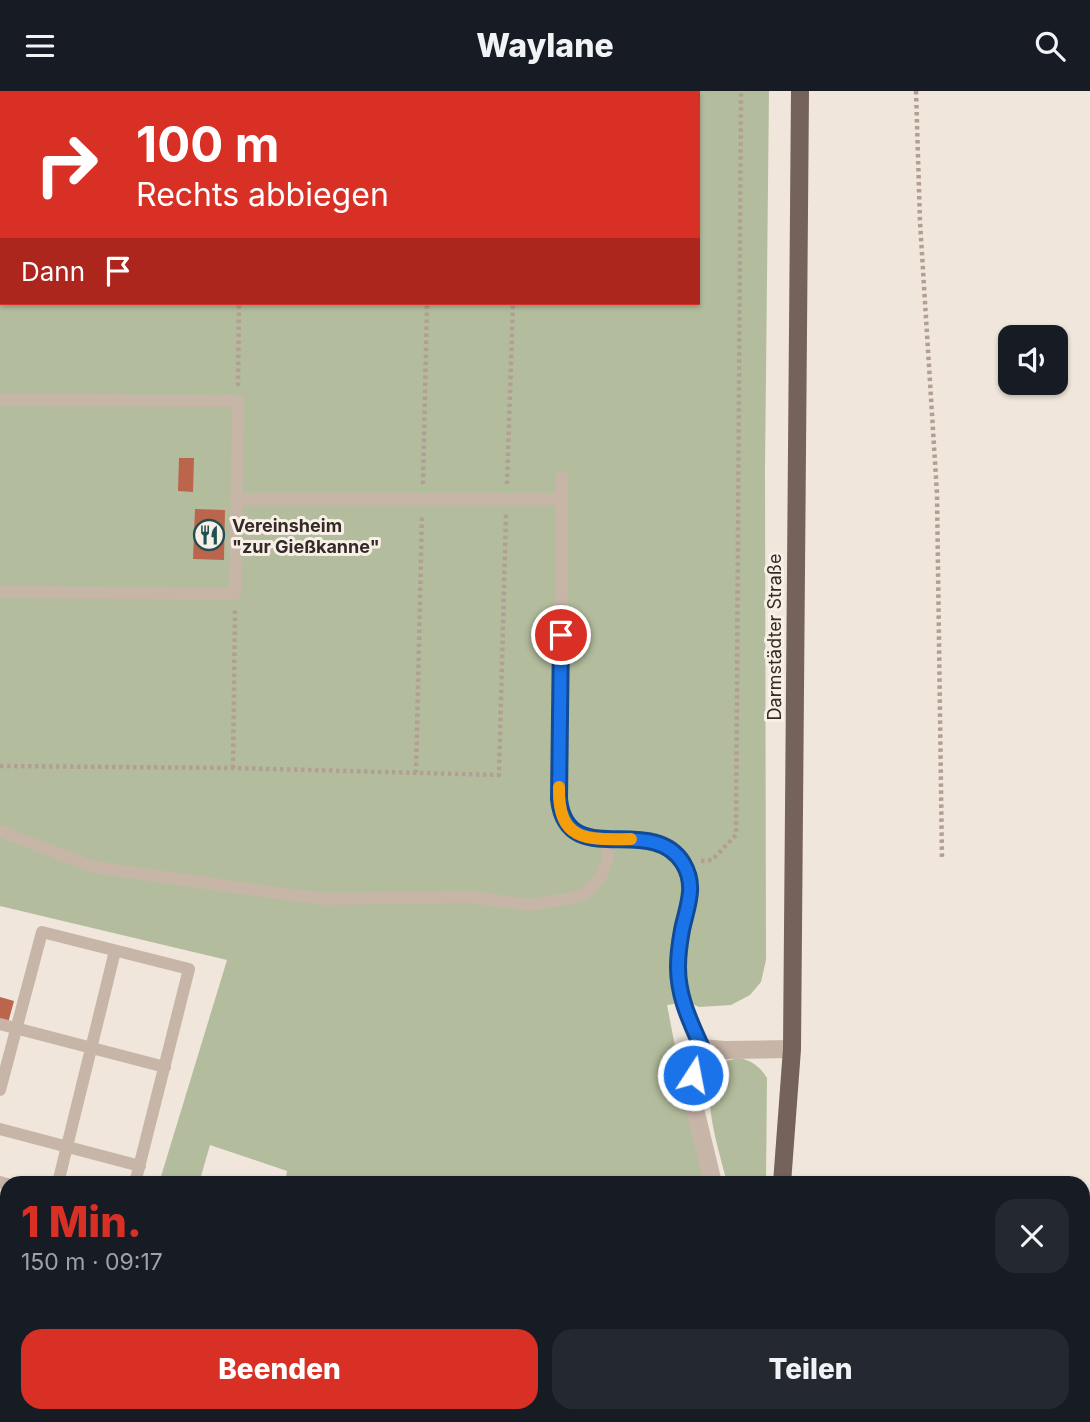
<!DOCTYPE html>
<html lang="de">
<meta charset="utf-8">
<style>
body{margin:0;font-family:Inter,sans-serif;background:#242831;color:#f1f3f6;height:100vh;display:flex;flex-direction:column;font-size:26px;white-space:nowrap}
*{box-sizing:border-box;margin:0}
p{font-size:23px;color:#9ea1a6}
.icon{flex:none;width:38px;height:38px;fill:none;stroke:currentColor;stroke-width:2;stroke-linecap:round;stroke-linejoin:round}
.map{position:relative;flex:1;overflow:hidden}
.details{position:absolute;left:0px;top:1085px;width:1090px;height:247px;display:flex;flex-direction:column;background:#171b24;border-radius:21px 21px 0 0;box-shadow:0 2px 5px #0004}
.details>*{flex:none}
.top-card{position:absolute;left:0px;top:0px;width:700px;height:214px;box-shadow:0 2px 5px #0004;background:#d93025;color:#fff;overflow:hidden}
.fabs{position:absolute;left:998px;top:234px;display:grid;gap:14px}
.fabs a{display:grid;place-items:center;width:70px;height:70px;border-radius:14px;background:#171b24;box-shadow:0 2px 5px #0004;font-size:35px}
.pin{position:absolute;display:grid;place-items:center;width:60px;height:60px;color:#fff;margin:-30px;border:4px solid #fff;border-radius:50%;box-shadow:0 2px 7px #0007}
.me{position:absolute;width:77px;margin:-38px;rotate:11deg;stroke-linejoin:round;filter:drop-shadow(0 0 5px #0008)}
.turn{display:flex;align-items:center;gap:24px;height:147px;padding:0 21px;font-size:32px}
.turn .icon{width:91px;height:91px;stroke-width:2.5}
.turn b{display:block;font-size:49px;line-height:60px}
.then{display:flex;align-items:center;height:66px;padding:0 21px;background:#0003;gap:14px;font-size:26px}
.round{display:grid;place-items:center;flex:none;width:74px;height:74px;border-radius:21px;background:#242831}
.summary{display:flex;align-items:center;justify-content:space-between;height:119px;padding:0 21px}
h1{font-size:42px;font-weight:800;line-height:52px;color:#d93025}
.cta{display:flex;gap:14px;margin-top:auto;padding:14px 21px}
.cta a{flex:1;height:80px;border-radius:21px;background:#d93025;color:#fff;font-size:28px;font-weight:800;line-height:80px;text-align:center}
.cta a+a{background:#242831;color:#f1f3f6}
header{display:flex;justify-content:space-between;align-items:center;height:91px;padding:0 21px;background:#171b24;font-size:32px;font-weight:800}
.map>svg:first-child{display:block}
</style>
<header><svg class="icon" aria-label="menu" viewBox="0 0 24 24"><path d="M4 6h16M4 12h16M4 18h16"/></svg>Waylane<svg class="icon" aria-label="search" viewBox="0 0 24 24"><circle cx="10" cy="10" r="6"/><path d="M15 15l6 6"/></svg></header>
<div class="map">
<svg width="1090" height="1331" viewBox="0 0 1090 1331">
<rect width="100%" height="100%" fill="#f0e6db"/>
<path fill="#b3bd9d" d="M0 0H124L2 2V26Z
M189 0H499L189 2Z
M524 0H769L765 379 766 869 761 891 750 904 731 914 699 916 688 911 667 914 691 1038 705 1092H285L287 1080 210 1054 199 1092H159L227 869 0 815V50L2 212H698V2Z
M738 967C752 969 760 976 767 987L766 1092H727C719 1057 700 1007 716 973Z
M0 1206 7 1208V1325H361L380 1331H0Z
M452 1325H683L681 1331H470Z"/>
<path fill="#bc654d" d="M179 367H194L193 401 178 400Z
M195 418 225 419 224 469 193 468Z
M0 906 14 910 8 932 0 929Z
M0 1270 7 1272V1310L0 1307Z
M46 1325H105L103 1331H63Z"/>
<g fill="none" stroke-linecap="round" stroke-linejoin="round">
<path stroke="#b29f93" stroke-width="4.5" stroke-dasharray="3.5 3.5" stroke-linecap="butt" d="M916 0 920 131 937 403 942 769
M0 61H2
M0 133H2
M238 295 239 212
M423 393 427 212
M507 393 513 212
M0 675 233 677 499 684 506 423
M233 677 235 517
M416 682 422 423
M701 770 712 769 736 744 741 0"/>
<path stroke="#c7b5a8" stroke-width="12" d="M0 309 238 310 235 503 0 501
M562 386 561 724C585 771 654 726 682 772 697 795 687 815 682 839 680 850 678 864 678 876 678 906 690 930 702 957
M237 408H562
M0 740 93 776 241 797 325 808 472 806 529 814 572 807 588 801 601 785 608 767 609 748
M0 933 165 976
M0 999 42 841 189 878 135 1092
M0 1038 140 1075
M0 1091 7 1093
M58 1092 115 860
M0 1197 7 1200
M396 1325 414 1331"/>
<path stroke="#c7b5a8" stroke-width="18" d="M713 1092 695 1018 693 984 702 957 724 959 792 958
M694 1331 696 1325"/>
<path stroke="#75625a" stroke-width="18" d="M782 1092 792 958 800 0
M737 1331 739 1325
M773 1331V1325"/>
</g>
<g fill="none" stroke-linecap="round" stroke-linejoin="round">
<g stroke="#114b97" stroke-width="18">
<path id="route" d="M561 544 559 708C567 781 651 721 683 772 697 795 687 815 682 839 680 850 678 864 678 876 678 906 690 930 702 957L693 984"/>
</g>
<use href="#route" stroke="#1a73e8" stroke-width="12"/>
<path stroke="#f59e0b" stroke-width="12" d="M559 696C558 750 585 749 631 748"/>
</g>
<defs>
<g id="restaurant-ring" transform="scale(1.575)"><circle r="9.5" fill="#f8f0e7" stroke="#215052" stroke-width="1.5"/><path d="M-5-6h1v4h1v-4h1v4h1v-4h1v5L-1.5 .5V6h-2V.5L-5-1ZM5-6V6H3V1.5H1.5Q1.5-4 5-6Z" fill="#215052"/></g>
</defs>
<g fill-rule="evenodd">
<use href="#restaurant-ring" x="209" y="444"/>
</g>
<g text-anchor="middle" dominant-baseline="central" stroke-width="6" stroke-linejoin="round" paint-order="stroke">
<g font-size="18" font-weight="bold" fill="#342b28" stroke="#f8f0e7" text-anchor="start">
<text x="232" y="434">Vereinsheim<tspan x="232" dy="21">"zur Gießkanne"</tspan></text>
</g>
<g font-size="18" fill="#342b28" stroke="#f8f0e7">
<text transform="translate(774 546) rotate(-90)">Darmstädter Straße</text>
</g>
</g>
</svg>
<div class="fabs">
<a><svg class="icon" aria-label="sound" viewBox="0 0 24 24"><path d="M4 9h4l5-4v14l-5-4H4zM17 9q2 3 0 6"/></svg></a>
</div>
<div class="pin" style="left:561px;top:544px;background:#d93025"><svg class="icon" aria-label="arrive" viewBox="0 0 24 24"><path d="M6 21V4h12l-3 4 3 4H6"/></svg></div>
<svg class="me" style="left:693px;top:984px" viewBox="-20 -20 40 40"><circle r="17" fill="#1a73e8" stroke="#fff" stroke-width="3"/><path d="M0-11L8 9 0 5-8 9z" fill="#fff"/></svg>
<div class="top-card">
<div class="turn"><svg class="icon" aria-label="right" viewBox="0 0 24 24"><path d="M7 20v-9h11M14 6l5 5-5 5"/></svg><div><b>100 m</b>Rechts abbiegen</div></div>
<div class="then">Dann<svg class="icon" aria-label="arrive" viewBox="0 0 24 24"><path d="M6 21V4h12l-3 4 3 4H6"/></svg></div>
</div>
<section class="details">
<div class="summary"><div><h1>1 Min.</h1><p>150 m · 09:17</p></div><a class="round"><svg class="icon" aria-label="close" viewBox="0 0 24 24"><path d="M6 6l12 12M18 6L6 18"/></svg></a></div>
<div class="cta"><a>Beenden</a><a>Teilen</a></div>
</section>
</div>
